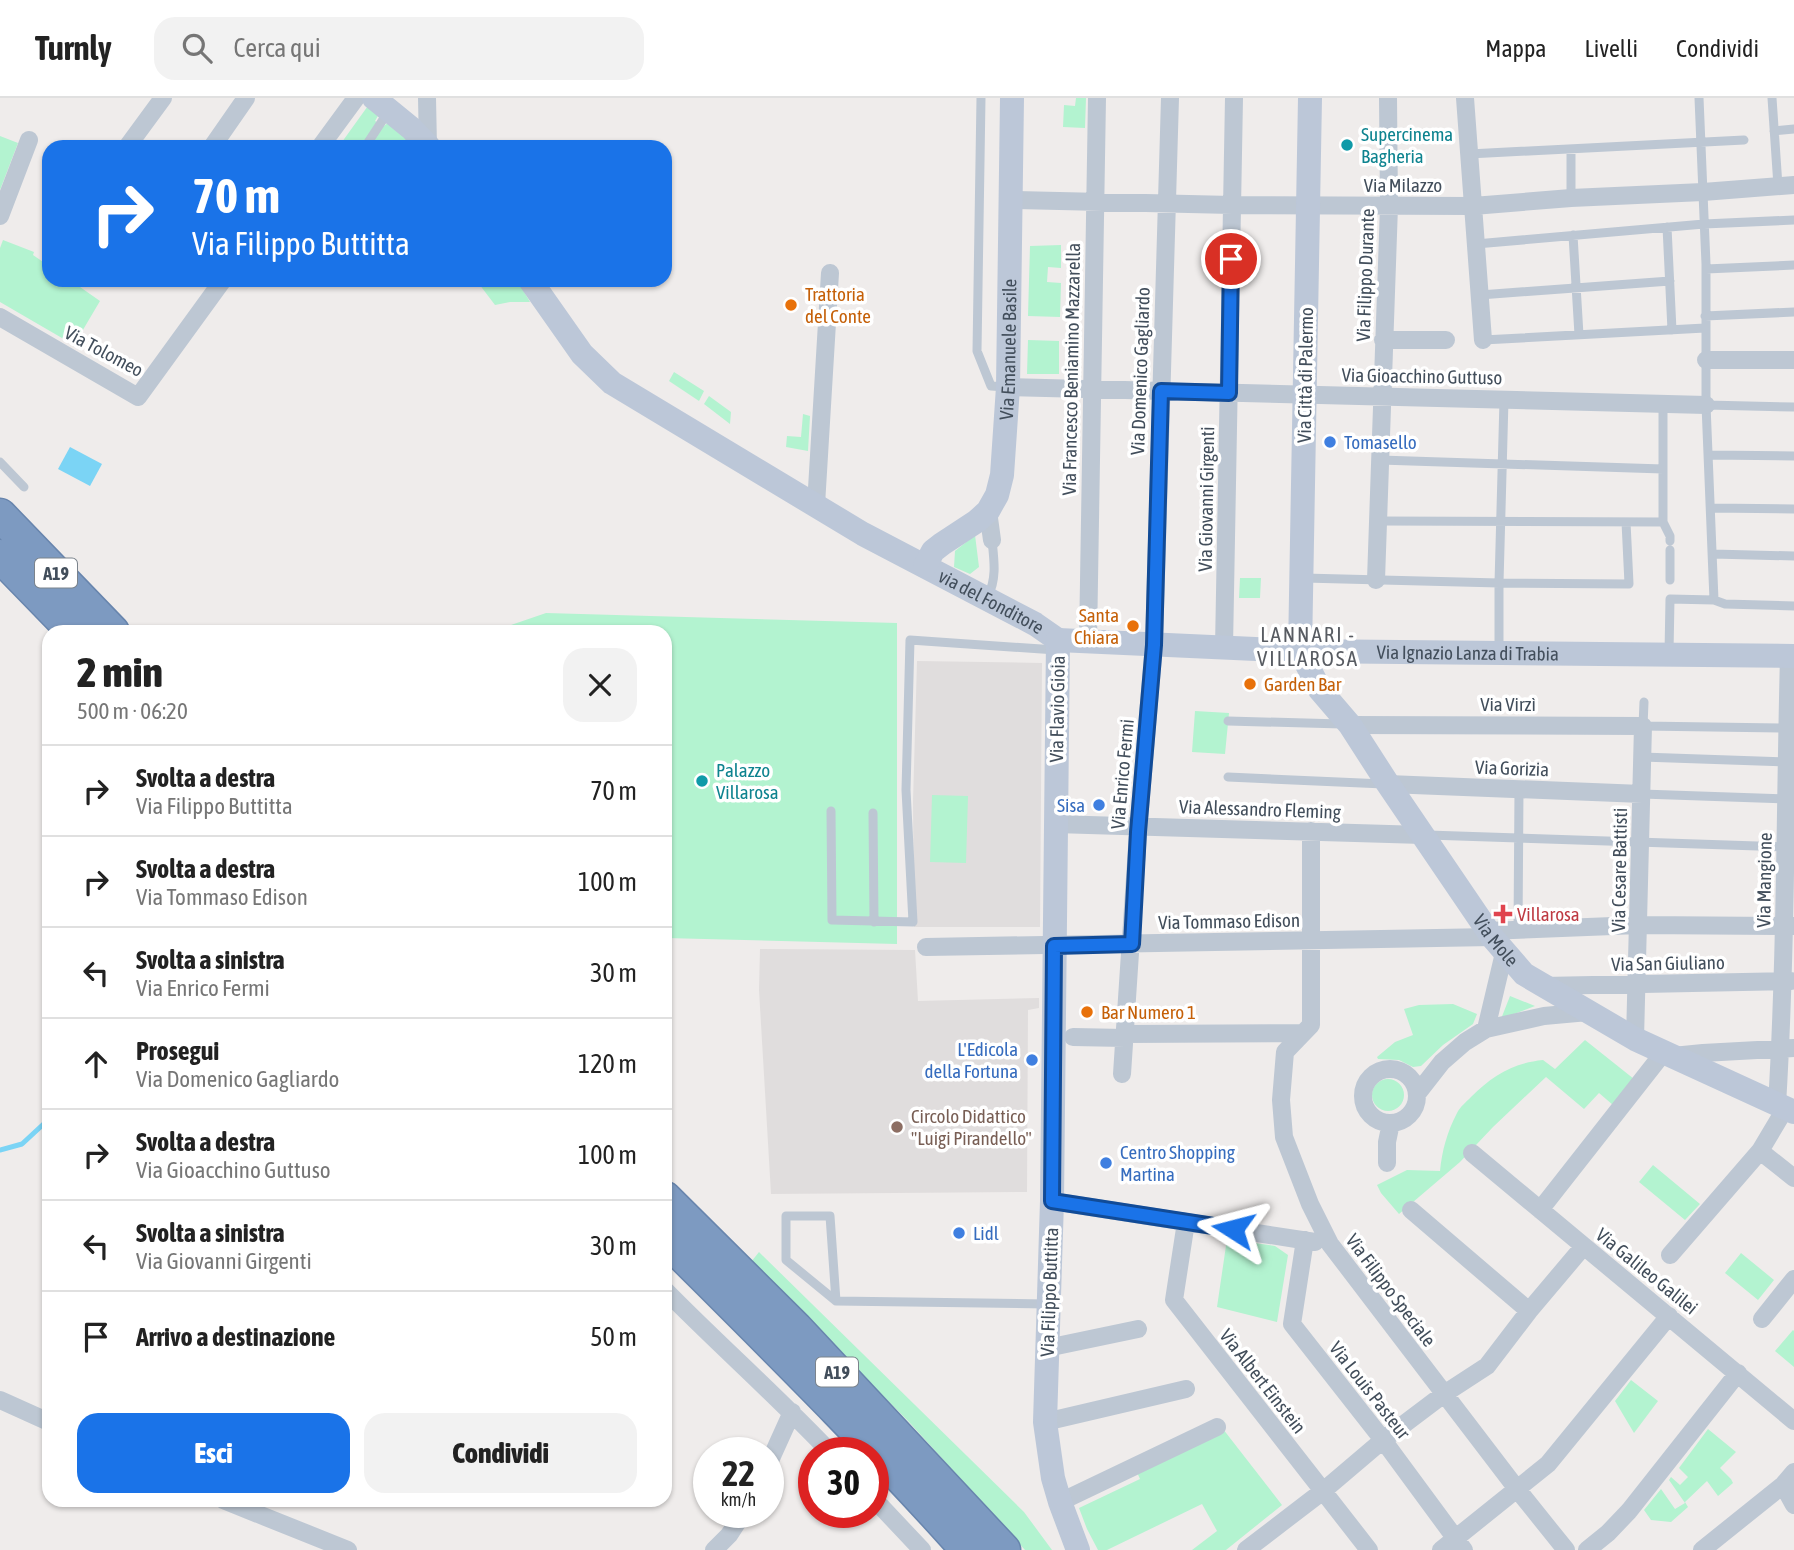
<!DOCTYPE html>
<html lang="it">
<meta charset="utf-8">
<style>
body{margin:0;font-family:"Asap Condensed",sans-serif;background:#f2f2f2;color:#222;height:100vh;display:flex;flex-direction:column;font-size:26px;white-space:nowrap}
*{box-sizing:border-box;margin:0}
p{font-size:23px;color:#767676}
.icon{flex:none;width:38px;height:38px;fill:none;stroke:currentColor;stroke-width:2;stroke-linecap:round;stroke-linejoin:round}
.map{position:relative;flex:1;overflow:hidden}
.details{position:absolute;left:42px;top:527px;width:630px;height:882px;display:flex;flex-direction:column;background:#fff;border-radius:21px;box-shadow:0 2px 5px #0004}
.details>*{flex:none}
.banner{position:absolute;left:42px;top:42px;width:630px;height:147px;border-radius:21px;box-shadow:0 2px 5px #0004;background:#1a73e8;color:#fff;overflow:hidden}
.speed{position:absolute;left:693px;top:1339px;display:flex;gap:14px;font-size:35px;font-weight:700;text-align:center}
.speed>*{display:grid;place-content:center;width:91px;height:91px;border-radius:50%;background:#fff;box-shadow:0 2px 5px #0004;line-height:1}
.speed small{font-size:18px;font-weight:400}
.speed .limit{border:10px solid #d22;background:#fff;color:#111}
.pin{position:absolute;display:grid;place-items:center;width:60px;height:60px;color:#fff;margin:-30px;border:4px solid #fff;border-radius:50%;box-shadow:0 2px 7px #0007}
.me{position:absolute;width:77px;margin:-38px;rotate:279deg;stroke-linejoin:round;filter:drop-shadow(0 0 5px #0008)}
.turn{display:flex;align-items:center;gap:24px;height:147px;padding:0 35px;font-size:32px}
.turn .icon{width:91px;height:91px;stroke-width:2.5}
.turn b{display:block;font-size:49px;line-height:60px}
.round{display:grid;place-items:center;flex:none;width:74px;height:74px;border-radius:21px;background:#f2f2f2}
.summary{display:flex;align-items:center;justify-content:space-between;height:119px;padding:0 35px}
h1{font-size:42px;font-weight:800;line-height:52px}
.action{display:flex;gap:14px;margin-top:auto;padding:14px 35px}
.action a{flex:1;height:80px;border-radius:21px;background:#1a73e8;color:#fff;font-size:28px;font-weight:800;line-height:80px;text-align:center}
.action a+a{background:#f2f2f2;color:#222}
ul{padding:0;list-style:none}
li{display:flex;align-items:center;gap:21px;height:91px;padding:0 35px;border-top:2px solid #e0e0e0}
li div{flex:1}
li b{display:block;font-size:26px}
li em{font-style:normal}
header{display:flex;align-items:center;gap:42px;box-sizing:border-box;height:98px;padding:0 35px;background:#fff;border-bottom:2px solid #e0e0e0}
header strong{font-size:33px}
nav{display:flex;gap:38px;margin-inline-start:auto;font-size:24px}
.search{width:490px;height:63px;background:#f2f2f2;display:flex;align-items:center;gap:18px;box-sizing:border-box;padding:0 24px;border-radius:21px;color:#767676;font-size:26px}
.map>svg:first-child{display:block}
</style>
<header>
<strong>Turnly</strong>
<div class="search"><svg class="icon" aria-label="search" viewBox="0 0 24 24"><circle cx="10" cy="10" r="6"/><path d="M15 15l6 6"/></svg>Cerca qui</div>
<nav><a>Mappa</a><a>Livelli</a><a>Condividi</a></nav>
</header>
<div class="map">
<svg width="1794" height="1452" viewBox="0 0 1794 1452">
<rect width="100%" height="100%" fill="#efeceb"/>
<path fill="#e0dddd" d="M917 563 1042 565 1040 829H914L913 703Z
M760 851 915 852 918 903 1039 900V910L1028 912 1027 1094 771 1096 759 892Z"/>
<path fill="#b3f3d0" d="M1076 0H1086L1085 30 1063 29 1064 7 1075 8Z
M370 5 379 16 375 23 384 28 389 24 421 49H349L342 44Z
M0 38 18 45 0 92Z
M3 142 34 154 33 157 49 168V182H70L100 203 74 247 0 204V150Z
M1061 147V170L1048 169 1047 184 1061 185 1060 219 1028 218 1030 148Z
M476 182H517L530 204H510L495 207Z
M1028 242 1059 243V276H1027Z
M674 274 704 293 699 303 669 283Z
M709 298 731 314 730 326 704 306Z
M803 316 810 318 808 353 786 349 787 338 801 339Z
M975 437 979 469 970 476 954 469 955 453Z
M1240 480H1261L1260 500H1239Z
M546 515 897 525V846L665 840V534H510L511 527Z
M1195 613 1229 615 1225 656 1192 654Z
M932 697 968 698 966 765 930 764Z
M1510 898 1535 908 1501 921Z
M1453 906 1477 916 1473 926 1443 947 1421 968 1413 969 1399 962 1378 961 1377 959 1395 944 1413 937 1404 911 1419 907Z
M1585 942 1634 981 1613 1007 1599 995 1584 1011 1546 979 1493 1029 1460 1064 1399 1116 1381 1095 1377 1087 1407 1072 1440 1073C1442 1053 1447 1034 1457 1015 1460 1009 1466 1004 1471 999 1492 978 1513 965 1543 962L1555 971Z
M1372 997a16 16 0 1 1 32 0a16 16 0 1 1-32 0Z
M1653 1067 1700 1106 1685 1122 1639 1084Z
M1227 1141 1275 1148 1288 1157 1277 1224 1217 1209Z
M759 1154 1024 1414 1052 1452H1025L909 1324 751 1164Z
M1741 1155 1774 1182 1758 1202 1725 1175Z
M1793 1232 1794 1233V1269L1775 1253Z
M1631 1282 1658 1303 1634 1335 1615 1303Z
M1223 1331 1282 1407 1226 1452H1192L1217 1433 1202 1406 1107 1452H1098L1087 1431 1079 1410 1140 1381 1136 1372Z
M1708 1331 1736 1354 1720 1370 1731 1381 1733 1385 1718 1398 1707 1383 1685 1404 1688 1409 1671 1424 1651 1422 1644 1412 1661 1391 1675 1411 1685 1405 1669 1382 1671 1379 1680 1387 1688 1379 1679 1370Z"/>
<path fill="#7bd4f5" d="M70 349 102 366 90 388 58 371Z"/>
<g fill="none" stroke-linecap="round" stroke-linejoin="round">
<path stroke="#7bd4f5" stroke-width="5" d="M0 1052 22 1046 49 1021"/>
<g stroke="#6885ad" stroke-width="35">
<path id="highway" d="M0 417 113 534
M0 458 74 534
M665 1100 796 1230 1004 1452
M665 1140C767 1242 871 1344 967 1452"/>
</g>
<path stroke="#bdc7d3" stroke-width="9" d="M981 0 977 253 991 288 1006 289
M1772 0 1778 88
M1774 33 1794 31
M365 49 388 14
M1469 56 1744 42
M1571 100V51
M1667 129 1672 232
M1573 137 1579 237
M1476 146 1704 126 1794 122
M1706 171 1794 167
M1480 197 1670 183
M1705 218 1794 214
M1483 242 1705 230
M1663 306V424L1670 438V443
M1706 307 1794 309
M1709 357 1794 358
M1380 362 1663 371
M0 364 24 389
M1711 410 1794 411
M1379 423 1663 424
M1670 452V482
M1713 456 1794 458
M1304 480 1499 485 1629 486 1626 424
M988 498C997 480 994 462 992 442
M1714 502 1725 506 1794 508
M1499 552V485L1504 302
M1669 555 1670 501 1714 502 1706 307V166L1699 0
M1644 604 1643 628 1787 630
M1228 623 1342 626
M1642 659 1787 664
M1228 679 1384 686
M1642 696 1787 701
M831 713 832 822 913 824 906 692 910 542 1056 552
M873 715 874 824
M1428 737 1788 749
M1518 832 1519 691
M836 1203 786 1162V1118H830L836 1203 1047 1206"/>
<path stroke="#bdc7d3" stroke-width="18" d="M427 0 428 48
M1465 0 1483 242
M127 49 163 0
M212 49 246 0
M320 49 356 0
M1011 102 1232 107 1473 108 1571 100 1703 94 1794 87
M0 118 29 42
M0 219 138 299 223 182
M1383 242H1446
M1706 262H1794
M1008 289 1706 307
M816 407 830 175
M988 413 992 442
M1376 482 1389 108 1388 0
M1088 543 1097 0
M1224 550 1234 0
M1350 627 1643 628 1635 941
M1388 686 1642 696
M1055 726 1423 737
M1311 733V927L1285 954 1281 1002 1284 1039 1310 1106 1330 1146 1517 1391 1566 1452
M1487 833 1638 827 1794 828
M926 849 1492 839
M1543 888 1791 883
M1486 931 1544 918 1588 914
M1125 936 1302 935
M1073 939 1125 940
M1673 958 1703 955 1794 950
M1363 998a27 27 0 1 1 54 0a27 27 0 1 1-54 0Z
M1122 976 1138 734 1154 546 1170 0
M1417 996 1442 964 1465 944 1486 931 1504 855
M1777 1007C1786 858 1785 708 1789 558
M1760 1053 1794 1080
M1472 1055 1794 1323
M1387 1065V1044L1391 1025
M1052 1103 1315 1144
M1411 1112 1529 1213
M1540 1112 1664 954
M1186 1124 1174 1202 1369 1452
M1305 1142 1292 1226 1383 1342 1464 1452
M1670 1157 1760 1053 1785 1011
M665 1192C719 1247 777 1298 830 1354
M1762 1221 1794 1181
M1047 1250 1138 1231
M0 1302 49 1324
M1045 1324 1186 1291
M768 1367 792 1314
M1783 1387 1794 1407
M873 1400 922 1452
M223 1402 348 1452
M1060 1404 1217 1329
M714 1452 729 1437 744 1414
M1246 1452 1323 1393 1383 1342 1444 1296 1487 1268 1529 1213 1583 1149
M1441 1452 1548 1366 1669 1218
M1587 1452 1608 1435 1629 1413 1738 1275
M1702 1452 1783 1387 1794 1374"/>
<g stroke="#bcc7d8" stroke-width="24">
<path d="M374 0 412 31 429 49"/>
<path id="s1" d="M1310 0 1300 553 1320 592 1350 627 1388 686 1492 839 1524 876 1635 941 1794 1014"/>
<path id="s2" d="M530 182 582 256 612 285 863 436 1035 526 1058 542"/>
<path id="s3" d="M925 468 933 453 942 446 977 423 988 413 997 397 1002 377 1008 289 1012 0"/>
<path d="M1058 542 1052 1103 1045 1324 1053 1380 1060 1404 1078 1452"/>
<path id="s4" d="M1058 542 1300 553 1794 558"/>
</g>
<use href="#highway" stroke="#7d9ac1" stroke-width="32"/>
</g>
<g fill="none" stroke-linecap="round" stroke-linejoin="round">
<g stroke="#114b97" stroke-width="18">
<path id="route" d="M1231 161 1229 295 1161 293 1154 547 1138 734 1132 846 1054 848 1052 1103 1233 1131"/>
</g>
<use href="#route" stroke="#1a73e8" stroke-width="12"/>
</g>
<g fill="#0f9aa8" stroke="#fff" stroke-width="2.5">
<circle cx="1347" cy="47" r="7"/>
<circle cx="702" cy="683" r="7"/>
</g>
<g fill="#e8710a" stroke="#fff" stroke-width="2.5">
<circle cx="791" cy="207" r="7"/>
<circle cx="1133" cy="528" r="7"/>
<circle cx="1250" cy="586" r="7"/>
<circle cx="1087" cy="914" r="7"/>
</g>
<g fill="#3f7fe0" stroke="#fff" stroke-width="2.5">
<circle cx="1330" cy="344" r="7"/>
<circle cx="1099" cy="707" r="7"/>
<circle cx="1032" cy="962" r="7"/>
<circle cx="1106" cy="1065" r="7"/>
<circle cx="959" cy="1135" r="7"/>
</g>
<path fill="#e0444e" stroke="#fff" stroke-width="2.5" d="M1499.5 805.5h7v7h7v7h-7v7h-7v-7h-7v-7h7z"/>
<circle fill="#8d6e63" stroke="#fff" stroke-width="2.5" cx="897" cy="1029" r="7"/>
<g text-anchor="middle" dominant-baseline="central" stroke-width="7" stroke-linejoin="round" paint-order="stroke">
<g fill="#fff" stroke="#7b838c" stroke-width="2">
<rect x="35" y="460.5" width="42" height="29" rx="5"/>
<rect x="816" y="1259.5" width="42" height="29" rx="5"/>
</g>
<g font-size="18" font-weight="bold" fill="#424e5b">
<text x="56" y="475">A19</text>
<text x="837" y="1274">A19</text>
</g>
<g font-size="19" fill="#0d838f" stroke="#fff" text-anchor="start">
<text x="1361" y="36">Supercinema<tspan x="1361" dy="22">Bagheria</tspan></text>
<text x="716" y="672">Palazzo<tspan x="716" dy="22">Villarosa</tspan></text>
</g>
<g font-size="19" fill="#424e5b" stroke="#fff">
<text x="1403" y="87">Via Milazzo</text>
<text transform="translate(1365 177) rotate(-88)">Via Filippo Durante</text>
<text stroke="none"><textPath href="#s3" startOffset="250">Via Emanuele Basile</textPath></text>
<text transform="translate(104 253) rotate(28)">Via Tolomeo</text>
<text transform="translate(1071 271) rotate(-89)">Via Francesco Beniamino Mazzarella</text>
<text transform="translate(1140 273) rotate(-88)">Via Domenico Gagliardo</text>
<text transform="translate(1305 277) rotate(-89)">Via Città di Palermo</text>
<text transform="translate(1422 278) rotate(1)">Via Gioacchino Guttuso</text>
<text transform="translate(1206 401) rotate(-89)">Via Giovanni Girgenti</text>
<text stroke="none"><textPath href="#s2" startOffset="570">via del Fonditore</textPath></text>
<text stroke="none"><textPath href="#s4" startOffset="410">Via Ignazio Lanza di Trabia</textPath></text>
<text x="1508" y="606">Via Virzì</text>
<text transform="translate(1057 611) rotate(-89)">Via Flavio Gioia</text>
<text transform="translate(1512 670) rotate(2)">Via Gorizia</text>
<text transform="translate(1122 676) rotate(-85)">Via Enrico Fermi</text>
<text transform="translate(1260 711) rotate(2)">Via Alessandro Fleming</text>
<text transform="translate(1619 772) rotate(-89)">Via Cesare Battisti</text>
<text transform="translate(1764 782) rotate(-89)">Via Mangione</text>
<text transform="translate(1229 823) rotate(-1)">Via Tommaso Edison</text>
<text stroke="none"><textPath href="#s1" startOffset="903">Via Mole</textPath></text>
<text transform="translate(1668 865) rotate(-1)">Via San Giuliano</text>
<text transform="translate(1647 1173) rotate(39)">Via Galileo Galilei</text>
<text transform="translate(1391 1192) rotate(53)">Via Filippo Speciale</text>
<text transform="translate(1049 1194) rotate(-88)">Via Filippo Buttitta</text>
<text transform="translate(1263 1283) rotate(52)">Via Albert Einstein</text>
<text transform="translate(1370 1292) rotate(52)">Via Louis Pasteur</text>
</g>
<g font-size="19" fill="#c56008" stroke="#fff" text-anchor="start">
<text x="805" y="196">Trattoria<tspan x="805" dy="22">del Conte</tspan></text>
<text x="1119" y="517" text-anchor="end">Santa<tspan x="1119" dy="22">Chiara</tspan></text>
<text x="1264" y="586">Garden Bar</text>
<text x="1101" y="914">Bar Numero 1</text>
</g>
<g font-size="19" fill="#366cbe" stroke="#fff" text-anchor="start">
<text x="1344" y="344">Tomasello</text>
<text x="1085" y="707" text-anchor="end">Sisa</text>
<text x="1018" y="951" text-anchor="end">L'Edicola<tspan x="1018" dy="22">della Fortuna</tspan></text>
<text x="1120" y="1054">Centro Shopping<tspan x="1120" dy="22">Martina</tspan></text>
<text x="973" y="1135">Lidl</text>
</g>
<g font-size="19" fill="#be3a42" stroke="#fff" text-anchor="start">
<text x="1517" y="816">Villarosa</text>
</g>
<g font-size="19" fill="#785e54" stroke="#fff" text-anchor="start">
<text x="911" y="1018">Circolo Didattico<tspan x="911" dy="22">"Luigi Pirandello"</tspan></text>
</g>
<g font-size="21" letter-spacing="2" fill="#585c62" stroke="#fff">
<text x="1308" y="536">LANNARI -<tspan x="1308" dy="24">VILLAROSA</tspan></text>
</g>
</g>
</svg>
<div class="speed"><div>22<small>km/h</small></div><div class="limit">30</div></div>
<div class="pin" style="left:1231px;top:161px;background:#d93025"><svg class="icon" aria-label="arrive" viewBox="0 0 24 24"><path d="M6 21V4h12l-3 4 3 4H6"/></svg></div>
<svg class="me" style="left:1233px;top:1131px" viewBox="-20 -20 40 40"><path d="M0-17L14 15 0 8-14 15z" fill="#1a73e8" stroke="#fff" stroke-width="4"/></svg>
<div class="banner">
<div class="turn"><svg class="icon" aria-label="right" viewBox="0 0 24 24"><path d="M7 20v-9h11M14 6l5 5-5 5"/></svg><div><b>70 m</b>Via Filippo Buttitta</div></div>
</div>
<section class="details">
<div class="summary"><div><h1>2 min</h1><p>500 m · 06:20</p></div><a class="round"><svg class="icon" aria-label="close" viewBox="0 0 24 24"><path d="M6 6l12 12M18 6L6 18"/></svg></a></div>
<ul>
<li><svg class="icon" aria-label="right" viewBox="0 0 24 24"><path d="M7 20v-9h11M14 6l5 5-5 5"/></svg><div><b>Svolta a destra</b><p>Via Filippo Buttitta</p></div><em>70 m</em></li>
<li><svg class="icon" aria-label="right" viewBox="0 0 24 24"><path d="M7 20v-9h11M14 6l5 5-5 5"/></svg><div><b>Svolta a destra</b><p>Via Tommaso Edison</p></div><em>100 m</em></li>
<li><svg class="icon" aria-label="left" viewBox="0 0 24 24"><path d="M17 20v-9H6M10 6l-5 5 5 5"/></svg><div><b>Svolta a sinistra</b><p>Via Enrico Fermi</p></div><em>30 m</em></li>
<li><svg class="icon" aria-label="ahead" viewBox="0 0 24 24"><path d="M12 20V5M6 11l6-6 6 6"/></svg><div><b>Prosegui</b><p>Via Domenico Gagliardo</p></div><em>120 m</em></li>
<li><svg class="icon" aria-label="right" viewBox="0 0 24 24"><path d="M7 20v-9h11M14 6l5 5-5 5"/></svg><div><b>Svolta a destra</b><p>Via Gioacchino Guttuso</p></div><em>100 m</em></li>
<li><svg class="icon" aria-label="left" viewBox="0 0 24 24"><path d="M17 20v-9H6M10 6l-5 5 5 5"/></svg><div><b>Svolta a sinistra</b><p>Via Giovanni Girgenti</p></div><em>30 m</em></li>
<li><svg class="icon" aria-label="arrive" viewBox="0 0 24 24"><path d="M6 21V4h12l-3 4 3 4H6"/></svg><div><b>Arrivo a destinazione</b></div><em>50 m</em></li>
</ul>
<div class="action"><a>Esci</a><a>Condividi</a></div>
</section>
</div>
